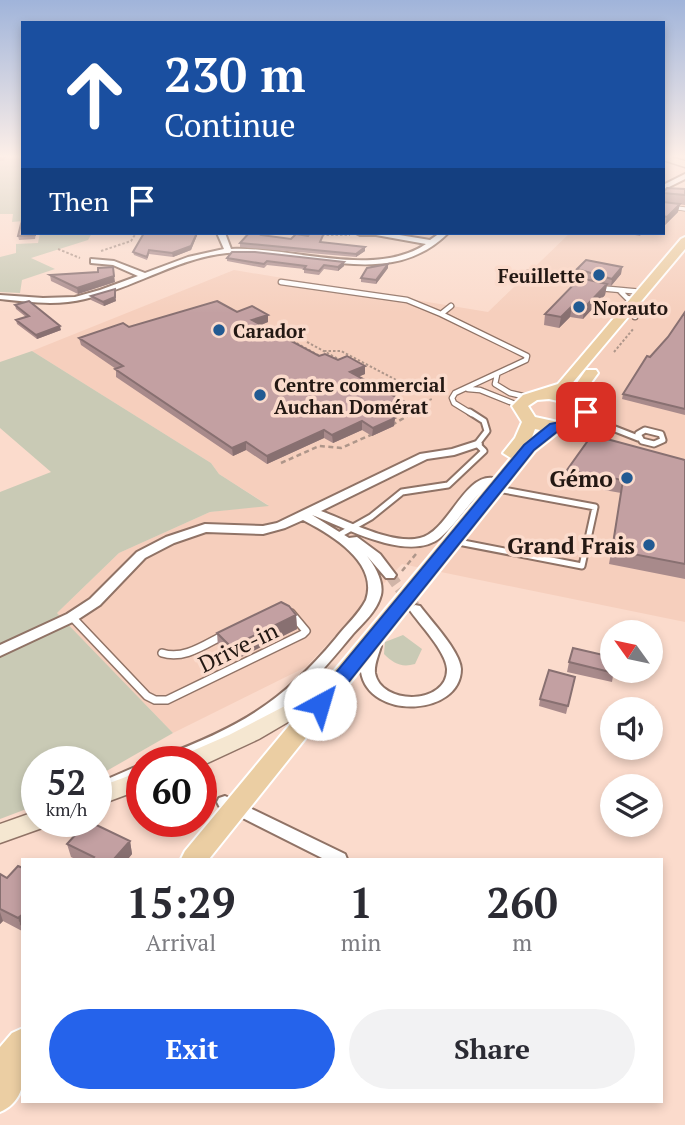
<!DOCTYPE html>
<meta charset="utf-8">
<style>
body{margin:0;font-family:"PT Serif",serif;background:#f2f2f3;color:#2b2b33;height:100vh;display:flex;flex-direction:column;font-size:26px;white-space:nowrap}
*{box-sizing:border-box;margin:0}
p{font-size:23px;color:#7c7c81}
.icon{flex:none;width:38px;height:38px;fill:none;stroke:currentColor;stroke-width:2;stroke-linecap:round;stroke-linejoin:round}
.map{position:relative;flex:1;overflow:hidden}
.sheet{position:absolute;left:21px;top:858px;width:642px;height:245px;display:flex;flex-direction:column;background:#fff;border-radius:0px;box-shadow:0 4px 10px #0003}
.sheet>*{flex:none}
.top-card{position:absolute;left:21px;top:21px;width:644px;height:214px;border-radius:0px;box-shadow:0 4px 10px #0003;background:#1a4fa0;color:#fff;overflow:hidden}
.needle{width:46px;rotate:303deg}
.fabs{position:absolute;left:600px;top:620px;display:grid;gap:14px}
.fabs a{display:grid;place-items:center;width:63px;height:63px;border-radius:50%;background:#fff;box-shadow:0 4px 10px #0003;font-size:35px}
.speed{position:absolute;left:21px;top:746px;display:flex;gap:14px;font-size:35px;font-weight:700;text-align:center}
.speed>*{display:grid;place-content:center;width:91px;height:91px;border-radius:50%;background:#fff;box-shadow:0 4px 10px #0003;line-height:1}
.speed small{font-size:18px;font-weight:400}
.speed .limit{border:10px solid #d22;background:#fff;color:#111}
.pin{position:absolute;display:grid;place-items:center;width:60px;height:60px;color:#fff;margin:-30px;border-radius:14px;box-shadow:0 4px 10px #0006}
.me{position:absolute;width:77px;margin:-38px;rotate:39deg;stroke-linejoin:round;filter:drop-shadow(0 0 5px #0008)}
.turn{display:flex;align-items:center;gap:24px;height:147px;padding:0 28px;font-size:32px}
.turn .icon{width:91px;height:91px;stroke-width:2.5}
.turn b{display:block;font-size:49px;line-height:60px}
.then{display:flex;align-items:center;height:66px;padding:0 28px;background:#0003;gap:14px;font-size:26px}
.eta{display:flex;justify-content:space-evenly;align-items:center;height:119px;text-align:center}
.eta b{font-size:42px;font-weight:700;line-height:49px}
.cta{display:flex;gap:14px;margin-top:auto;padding:14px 28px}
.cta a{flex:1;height:80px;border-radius:42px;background:#2563eb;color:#fff;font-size:28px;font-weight:700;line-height:80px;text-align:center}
.cta a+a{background:#f2f2f3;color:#2b2b33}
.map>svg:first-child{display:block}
</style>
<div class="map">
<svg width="685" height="1125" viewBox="0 0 685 1125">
<rect width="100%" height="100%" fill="#fbdbcc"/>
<path fill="#f6cfbd" d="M669 190 685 193V622L402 564 306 667 173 733 57 613 119 553 210 512 268 505 219 474 211 463 32 351 234 270 488 312 570 233H663V192Z"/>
<path fill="#c9cab5" d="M0 155H23V221L12 222 13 214H0Z
M40 233H92L88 240 31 258 55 269 22 280 20 293 0 292V257L16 253V244L38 243Z
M32 351 211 463 219 474 269 506 210 512 119 553 57 613 173 733 96 777V761H37V805L0 819V492L51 472 0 428V362Z
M403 635 422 649 415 664C401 668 393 663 384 654L385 642Z"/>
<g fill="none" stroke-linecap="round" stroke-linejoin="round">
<path stroke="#d0b4a7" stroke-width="11" stroke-dasharray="11 5" stroke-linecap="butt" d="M390 575 406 597"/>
<path stroke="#d0b4a7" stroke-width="14" stroke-dasharray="14 7" stroke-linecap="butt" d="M405 596 415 609"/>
<g stroke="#907366" stroke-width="5">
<path id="lane-far3" d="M663 206 685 209"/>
</g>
<g stroke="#907366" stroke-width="7">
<path id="lane-far2" d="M528 273 581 284
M281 282 407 300 441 314
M599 288 642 292
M620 291 627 298 636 300 635 317
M451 306 441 314 527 356 526 360 455 393 452 398 454 403 472 414
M497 375 495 384 510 393 527 397
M468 389 480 390 520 406"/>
</g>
<g stroke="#907366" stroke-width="9">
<path id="lane-far1" d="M587 413 608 424
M577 424 615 429 638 438
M645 430 661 434 663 440 654 444 642 441 638 434Z
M339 535 371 517 402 492 448 485 484 451 477 444 487 431 484 421 470 412
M453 541 582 566 595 507 498 489"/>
</g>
<g stroke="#907366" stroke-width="10">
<path id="lane" d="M72 617 147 696 155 700H167L303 634 306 631 291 613
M162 653C184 660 204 645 224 635"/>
</g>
<g stroke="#907366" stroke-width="4">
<path id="street" d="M685 174V179L663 190V185Z
M217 233H225L231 249C290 246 374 279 426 244L376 235H360L356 233H387L430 240 440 233H448C387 294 301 246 227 253 177 258 134 288 85 299 57 306 28 302 0 299V295L43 298 75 297 100 290 138 276 113 265 91 263V259L114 261 145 273 188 257 224 249Z
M477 441 481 442 482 444 481 446 454 455 427 459 321 511C348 521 392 545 420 538 448 532 464 474 493 478L495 480 493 482C470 499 461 519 441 537 410 564 344 527 312 515L349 538 357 537 380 554 396 575 394 578H386L367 556C375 566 384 582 381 595 377 611 363 623 353 634 310 686 282 718 219 746 197 756 182 762 157 761L160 757C238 728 282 703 336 638 346 625 359 614 366 600 379 562 330 534 303 520L285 528 263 534 206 532 174 543 145 558 100 605 77 620 0 656V645L67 614 90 599 137 552 166 537 205 524 263 526 277 523 420 454 452 449Z
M415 605 420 606C431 621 460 651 461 669 461 716 369 721 361 672 360 664 365 654 367 646L369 643H379L381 646C379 654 374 664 375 673 381 706 448 705 447 669 446 651 419 624 409 609Z
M142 764V777L96 796V784Z
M225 796 345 854 347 859H324L219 806 217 802 219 798Z"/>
</g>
<g stroke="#907366" stroke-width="3">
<path id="secondary" d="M663 155 685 161V167L663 160Z
M310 693 317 695 320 700 317 705 259 739 201 766V761H180L183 755 229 735Z
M142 771V789L96 806V788Z
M37 811V821H48L45 827 0 843V824Z"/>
</g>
<g stroke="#fff" stroke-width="4">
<path id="primary" d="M685 237V249L564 393 569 394 586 370H596L598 373 585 391 584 402 592 408 590 421 573 429 559 432 535 451 209 859H181L185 851 511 458 503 453 515 438 522 422 512 406 523 395 558 384 681 239ZM549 399 563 402 576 410V416L558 422 535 417 528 406 537 400ZM535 429 540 430 532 437Z
M23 1028C23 1059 33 1098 0 1112V1047L12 1033Z"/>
</g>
<path stroke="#ae968a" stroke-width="2" stroke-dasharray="2.5 2" stroke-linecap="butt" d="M322 235H350
M58 249 80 258
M101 251 131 241 136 233
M265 326 320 356
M307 342 342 361
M324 351H341L423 394
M614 352 634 328
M357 376 414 407V414
M421 403 432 399"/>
<path stroke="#ae968a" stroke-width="2.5" stroke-dasharray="5 3.5" stroke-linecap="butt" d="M392 425 414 412
M281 463 319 446 341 448 373 434
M402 571 416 554"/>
<use href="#lane-far3" stroke="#fff" stroke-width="3.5"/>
<use href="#lane-far2" stroke="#fff" stroke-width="4.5"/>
<use href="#lane-far1" stroke="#fff" stroke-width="5"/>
<use href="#lane" stroke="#fff" stroke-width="7"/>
<use href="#street" fill="#fff" fill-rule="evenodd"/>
<use href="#secondary" fill="#f5e7d1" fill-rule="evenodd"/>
<use href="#primary" fill="#ebcea3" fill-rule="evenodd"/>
</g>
<path fill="#a88a8b" d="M0 155H6L4 161H0Z
M685 189V205L677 204 678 212 665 225H663V192Z
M23 233H36L35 239 19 240 18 236Z
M144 233H198L191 250 173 257 149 254 147 260 134 255 133 252Z
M625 233H642L640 236Z
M262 236 322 242 365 251 356 257 240 247V243Z
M227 258 344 266 338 271 324 269 319 275 304 273V269L267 265 264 268 227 261Z
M622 267 621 274 611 286 607 285 605 295 583 319 570 317 559 328 544 325 545 314 589 280 576 277 577 269Z
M388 268 376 284 361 282V278Z
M50 275 115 282 78 294 51 281Z
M115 289 116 301 104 306 91 300V296Z
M15 305 61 330 37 339 17 324 16 320 26 317 16 309Z
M237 312 268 322 261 325 319 356 365 366V374L358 377 405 411 392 416 395 418 394 426 372 436 362 430 333 443 324 438 267 464 246 450 233 456 116 377V369L81 345 79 338Z
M685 312V415L622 399 623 394 650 357 668 337Z
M685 460V579L609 564 621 493 565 483 567 470Z
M296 615 297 629 233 661 218 647 217 633Z
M569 662 614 670 612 682 567 672Z
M575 677 566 714 539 706 540 699Z
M130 841 132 854 128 859H75L71 857 67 844Z
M0 874 7 878 22 931 3 921 0 924Z"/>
<path fill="#887071" d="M680 204 678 212 665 225 667 217Z
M197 233H198L191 250 173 257 172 253Z
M365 247V251L356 257V254Z
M344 262V266L338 271V267Z
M388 264V268L376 284V280Z
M113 267 115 282 78 294 77 288Z
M622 267 621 274 611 286 612 279Z
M607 284 605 295 583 319 584 308Z
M115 297 116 301 104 306 103 302Z
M572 306 570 317 559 328 561 317Z
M268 315V322L253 328 252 320Z
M60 326 61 330 37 339 36 335Z
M365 366V374L350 380V372Z
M405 402V411L383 420 384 412Z
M395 418 394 426 372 436 373 428Z
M362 421V430L333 443 332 435Z
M324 430V438L267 464V456Z
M246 442V450L233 456 232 448Z
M296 615 297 629 233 661 231 647Z
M130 841 132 854 128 859H114Z
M0 912 3 921 0 924Z
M23 914V930L22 931 18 918Z"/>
<path fill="#c3a0a2" stroke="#887071" stroke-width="2" d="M667 188 685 189V195L663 193Z
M663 202 680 204 667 217 663 216Z
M22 220 23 233H35V235L18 236Z
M144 233H197L191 246 172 253 149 250 147 257 133 252Z
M249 233H262L261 235 291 239 296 234 308 236 310 233H324L320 242 365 247 356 254 240 243Z
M232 252H255L344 262 338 267 324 265 319 271 304 269 306 266 267 261 264 264 227 258Z
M586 260 622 267 612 279 577 269Z
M388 264 376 280 361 278 367 268Z
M113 267 114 276 77 288 50 275 98 272V268Z
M580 278 607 284 584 308 572 306 561 317 545 314Z
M115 289V297L103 302 91 296Z
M29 301 60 326 36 335 16 320 29 316 15 305Z
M217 301 237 312 252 306 268 315 252 320 319 356 325 354 338 360 347 356 365 366 350 372 405 402 384 412 395 418 373 428 362 421 332 435 324 430 267 456 246 442 232 448 115 369 123 366 79 338 123 323 129 327Z
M685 312V409L623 394 647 356 650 357 668 337Z
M592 435 685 460V564L612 550 623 480 567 470Z
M281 602 289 606 296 615 231 647 217 633Z
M573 648 612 657V670H614V673L569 662Z
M549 670 575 677 568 706 540 699Z
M88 821 130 841 114 859H92L94 857 67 844Z
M18 866 23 868V914L18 918 0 909V874L7 878Z"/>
<linearGradient id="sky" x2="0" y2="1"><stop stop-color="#a0b4da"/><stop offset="0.5" stop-color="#fdefe8"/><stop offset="1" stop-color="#fdefe8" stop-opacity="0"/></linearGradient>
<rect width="685" height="313" fill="url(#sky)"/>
<path fill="#2563eb" stroke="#184099" stroke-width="2" d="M586 408 592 412 586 424 558 431 534 450 327 709H314L311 704 314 699 524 445 550 424 576 419 581 409Z"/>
<g fill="#225a92" stroke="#fbdbcc" stroke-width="2.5">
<circle cx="599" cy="275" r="7"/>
<circle cx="579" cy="307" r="7"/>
<circle cx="219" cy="330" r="7"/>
<circle cx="260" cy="395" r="7"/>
<circle cx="627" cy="478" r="7"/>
<circle cx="649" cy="545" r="7"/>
</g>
<g text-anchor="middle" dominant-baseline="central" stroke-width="7" stroke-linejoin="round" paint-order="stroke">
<g font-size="19" font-weight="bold" fill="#231813" stroke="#fbdbcc" text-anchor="start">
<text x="585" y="275" text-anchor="end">Feuillette</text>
<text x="593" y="307">Norauto</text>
<text x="233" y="330">Carador</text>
<text x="274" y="384">Centre commercial<tspan x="274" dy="22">Auchan Domérat</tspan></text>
</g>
<g font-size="23" font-weight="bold" fill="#231813" stroke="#fbdbcc" text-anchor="end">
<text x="613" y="478">Gémo</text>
<text x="635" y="545">Grand Frais</text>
</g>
<g font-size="23" fill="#231813" stroke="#fbdbcc">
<text transform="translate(238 647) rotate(-26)">Drive-in</text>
</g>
</g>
</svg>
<div class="fabs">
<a><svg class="needle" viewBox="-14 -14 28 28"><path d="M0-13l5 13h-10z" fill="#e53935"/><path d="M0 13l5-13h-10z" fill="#7c7c81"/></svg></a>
<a><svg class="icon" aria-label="sound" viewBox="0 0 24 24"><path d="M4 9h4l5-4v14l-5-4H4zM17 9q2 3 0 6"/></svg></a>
<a><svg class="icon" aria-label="layers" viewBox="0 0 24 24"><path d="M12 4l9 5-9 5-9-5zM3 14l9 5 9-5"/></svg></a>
</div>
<div class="speed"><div>52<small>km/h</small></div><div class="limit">60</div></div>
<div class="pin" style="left:586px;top:412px;background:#d93025"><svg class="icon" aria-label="arrive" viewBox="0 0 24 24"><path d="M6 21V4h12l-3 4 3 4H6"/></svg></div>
<svg class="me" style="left:320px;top:704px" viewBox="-20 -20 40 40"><circle r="19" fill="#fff"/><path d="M0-13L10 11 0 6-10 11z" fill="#2563eb"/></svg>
<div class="top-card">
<div class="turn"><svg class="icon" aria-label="ahead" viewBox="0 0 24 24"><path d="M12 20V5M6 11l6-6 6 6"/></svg><div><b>230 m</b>Continue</div></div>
<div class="then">Then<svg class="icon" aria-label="arrive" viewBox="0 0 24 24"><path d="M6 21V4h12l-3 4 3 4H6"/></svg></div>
</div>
<section class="sheet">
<div class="eta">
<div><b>15:29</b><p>Arrival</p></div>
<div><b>1</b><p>min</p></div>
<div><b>260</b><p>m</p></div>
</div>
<div class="cta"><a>Exit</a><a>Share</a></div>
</section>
</div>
